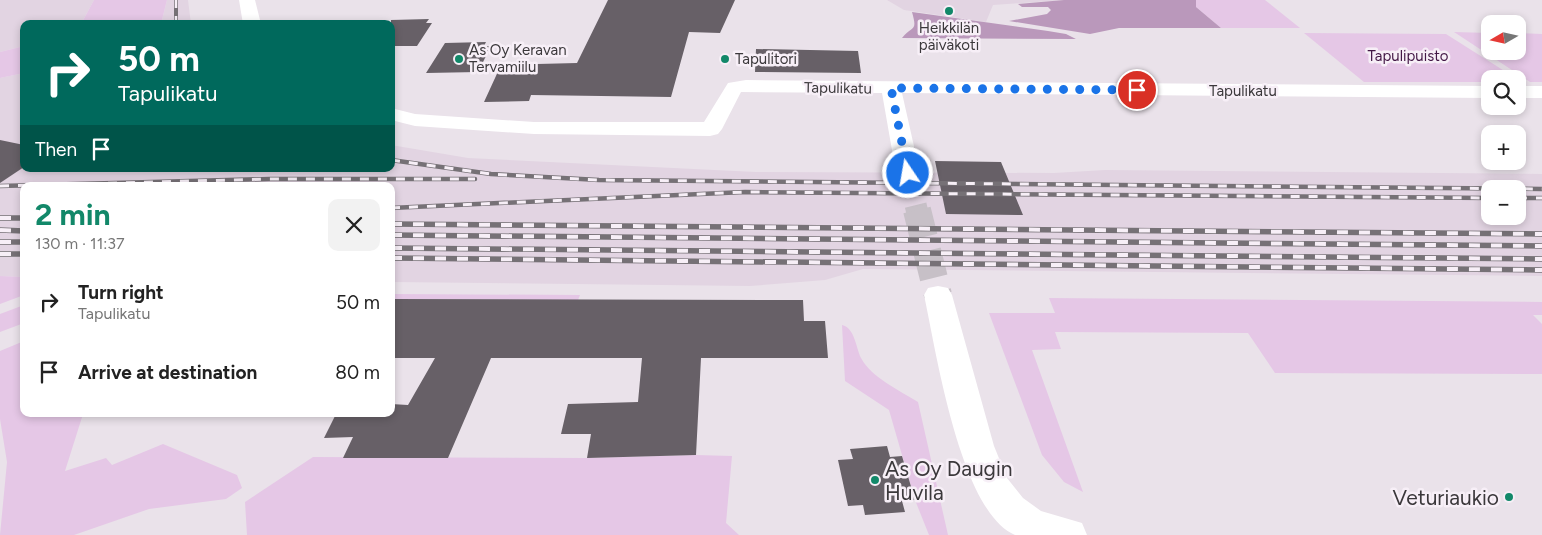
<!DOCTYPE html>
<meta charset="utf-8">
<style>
body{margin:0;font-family:Figtree,sans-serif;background:#f2f2f2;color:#222;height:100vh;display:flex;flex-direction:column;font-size:19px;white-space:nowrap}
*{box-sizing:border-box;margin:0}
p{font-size:16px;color:#767676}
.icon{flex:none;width:28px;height:28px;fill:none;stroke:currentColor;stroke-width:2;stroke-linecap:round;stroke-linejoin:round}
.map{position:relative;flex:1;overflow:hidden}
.side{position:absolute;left:20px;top:182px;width:375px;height:235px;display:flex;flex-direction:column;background:#fff;border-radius:10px;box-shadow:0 2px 8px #0003}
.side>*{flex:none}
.banner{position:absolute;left:20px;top:20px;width:375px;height:152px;border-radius:10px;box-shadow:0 2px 8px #0003;background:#00695c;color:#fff;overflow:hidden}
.needle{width:32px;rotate:261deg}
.fabs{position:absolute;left:1481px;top:15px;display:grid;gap:10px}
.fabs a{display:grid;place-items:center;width:45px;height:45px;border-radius:10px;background:#fff;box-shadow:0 2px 8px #0003;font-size:25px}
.pin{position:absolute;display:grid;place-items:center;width:42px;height:42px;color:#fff;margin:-21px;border:2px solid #fff;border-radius:50%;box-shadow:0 1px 5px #0007}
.me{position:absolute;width:55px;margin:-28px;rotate:348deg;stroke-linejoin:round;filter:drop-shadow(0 0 4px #0008)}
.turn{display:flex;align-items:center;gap:18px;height:105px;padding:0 15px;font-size:22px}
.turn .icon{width:65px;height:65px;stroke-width:2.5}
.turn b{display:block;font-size:35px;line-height:42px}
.then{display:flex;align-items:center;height:48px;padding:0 15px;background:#0003;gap:10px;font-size:19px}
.round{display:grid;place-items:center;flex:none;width:52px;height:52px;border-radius:10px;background:#f2f2f2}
.head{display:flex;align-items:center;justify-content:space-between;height:85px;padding:0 15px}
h1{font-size:30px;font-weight:700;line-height:38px;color:#128869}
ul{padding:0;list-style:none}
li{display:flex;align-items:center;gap:15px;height:70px;padding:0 15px}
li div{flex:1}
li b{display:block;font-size:19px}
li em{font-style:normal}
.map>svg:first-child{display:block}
</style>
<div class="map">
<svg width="1542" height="535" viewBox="0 0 1542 535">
<rect width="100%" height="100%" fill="#eae2ea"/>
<path fill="#e2d4e2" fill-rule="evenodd" d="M0 0H94L81 24H24V46L0 52Z
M167 0H188L191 24H161Z
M887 0H1064L993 5 986 22 904 10Z
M24 73V169H391V145L468 158 756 172 1054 173 1105 170 1542 174V276L863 269 825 280 750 286 391 282V186H24V277L0 276V78ZM1490 189H1518V216H1490Z"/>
<path fill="#e5c7e6" d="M94 0H167L161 24H81Z
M1196 0H1265L1300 28H1221L1196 7Z
M1454 32 1490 33V51H1518V33L1542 34V82H1530Z
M1304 33 1446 34 1517 79H1490V82H1364Z
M24 46V73L0 78V52Z
M0 276 24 277V295L0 304Z
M391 294 580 295 578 300 391 299Z
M1049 298 1542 302V315H1533L1542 324V374L1275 373 1248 333 1055 332 1061 349 1032 350 1083 492 1064 482 1042 455 989 313H1055Z
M24 305V323L0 332V314Z
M842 325C855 328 856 348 861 358 872 378 899 390 918 402L948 535H929L915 500 889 410 845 381Z
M24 341V414H83L65 471 106 458 112 465 163 444 237 475 242 488 226 499 149 509 74 535H0L7 462 0 419V351Z
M696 455 732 456 726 523 739 535H247L245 502 313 457 587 458Z"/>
<path fill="#ba98bb" d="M1064 0H1196V7L1221 28H1119L1090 34 1009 21 1047 14 1051 10 1048 7H1022L1018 4Z
M912 12 1048 31 1066 34 1076 39 902 38C912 25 918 33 912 12Z"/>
<path fill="#676067" d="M608 0H735L720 33 689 32 671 97 531 95 529 101 484 102 501 65 577 63Z
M429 19 426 23H432L417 46H391V20Z
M486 42 484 46H491L478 72 426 73 445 43Z
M756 49 858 51 861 73 755 72Z
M0 140 24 145V167L0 183Z
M935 161 1001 162 1023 215 946 214Z
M391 299 803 300 804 321H825L828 358H701L696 455 587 458 591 434H561L568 404 638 402 642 358H491L448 458H343L353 437 324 438 336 414H391V404L408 405 435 358H391Z
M887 446 890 457 902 456 915 500 902 501 905 512 865 515 863 505 848 506 838 460 853 459 850 449Z"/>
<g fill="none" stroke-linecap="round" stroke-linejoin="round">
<path stroke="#c7c0c7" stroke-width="22" stroke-dasharray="22 11" stroke-linecap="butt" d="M908 173 917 211"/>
<path stroke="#c7c0c7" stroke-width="28" stroke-dasharray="28 14" stroke-linecap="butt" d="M917 210 938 295"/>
<path fill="#fff" fill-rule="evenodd" d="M239 0H255L261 24H243Z
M746 80 1490 86V98L902 93 920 173 916 178 908 180 900 178 896 173 882 93 741 92 722 129 718 134 710 136 534 134 415 126 391 120V108L415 114 534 122H704L728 83Z
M1518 86H1542V98H1518Z
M938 286 948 288 952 295 994 446 1007 478 1023 498 1041 511 1082 523 1087 535C1075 535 1023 535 1015 535 960 512 936 350 924 295L928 288Z"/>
<g stroke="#767176" stroke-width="4">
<path id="rail-far2" d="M176 0V24"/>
</g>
<g stroke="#767176" stroke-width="4.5">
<path id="rail-far1" d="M391 160 491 174 599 180 1542 189
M0 186 269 179H475
M1518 198H1542
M391 208 745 192 1490 198"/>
</g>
<g stroke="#767176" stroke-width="5.5">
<path id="rail" d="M0 218H24
M391 224 1542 234
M0 230 24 231
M391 235 1542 246
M0 242H24
M391 248 1542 259
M0 254H24
M391 258 1542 270"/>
</g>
<use href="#rail-far2" stroke="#f7eff7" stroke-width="2.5" stroke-dasharray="8" stroke-linecap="butt"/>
<use href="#rail-far1" stroke="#f7eff7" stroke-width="3" stroke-dasharray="9" stroke-linecap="butt"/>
<use href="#rail" stroke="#f7eff7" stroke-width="4" stroke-dasharray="11" stroke-linecap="butt"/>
</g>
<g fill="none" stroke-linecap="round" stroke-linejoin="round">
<path stroke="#1a73e8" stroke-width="9" stroke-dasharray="0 16.2" d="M908 173 891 88 1137 90"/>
</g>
<g fill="#128869" stroke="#f7eff7" stroke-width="2">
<circle cx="949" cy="11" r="5"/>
<circle cx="459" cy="59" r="5"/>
<circle cx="725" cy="59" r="5"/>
<circle cx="875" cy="480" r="5"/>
<circle cx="1509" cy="497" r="5"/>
</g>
<g text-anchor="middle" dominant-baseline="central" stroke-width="5" stroke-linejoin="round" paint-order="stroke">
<g font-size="15" fill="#3b383b" stroke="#f7eff7" text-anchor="start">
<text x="949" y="28" text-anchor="middle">Heikkilän<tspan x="949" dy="17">päiväkoti</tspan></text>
<text x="469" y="50">As Oy Keravan<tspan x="469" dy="17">Tervamiilu</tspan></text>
<text x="735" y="59">Tapulitori</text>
</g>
<g font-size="15" fill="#431846" stroke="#f7eff7">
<text x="1408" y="56">Tapulipuisto</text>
</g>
<g font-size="15" fill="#3b383b" stroke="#f7eff7">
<text transform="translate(838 88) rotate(1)">Tapulikatu</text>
<text x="1243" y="91">Tapulikatu</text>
</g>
<g font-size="21" fill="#3b383b" stroke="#f7eff7" text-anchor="start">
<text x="885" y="468">As Oy Daugin<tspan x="885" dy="24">Huvila</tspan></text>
<text x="1499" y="497" text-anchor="end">Veturiaukio</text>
</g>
</g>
</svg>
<div class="fabs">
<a><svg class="needle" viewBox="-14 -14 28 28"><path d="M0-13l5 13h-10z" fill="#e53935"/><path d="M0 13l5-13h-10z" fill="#767676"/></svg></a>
<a><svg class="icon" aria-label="search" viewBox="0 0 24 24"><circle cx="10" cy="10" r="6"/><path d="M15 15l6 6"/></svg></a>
<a>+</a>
<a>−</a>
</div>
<div class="pin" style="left:1137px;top:90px;background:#d93025"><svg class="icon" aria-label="arrive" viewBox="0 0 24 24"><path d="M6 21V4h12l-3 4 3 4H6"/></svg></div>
<svg class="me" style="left:908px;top:173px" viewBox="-20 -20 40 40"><circle r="17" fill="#1a73e8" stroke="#fff" stroke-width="3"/><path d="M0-11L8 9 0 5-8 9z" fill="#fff"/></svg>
<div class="banner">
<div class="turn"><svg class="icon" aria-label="right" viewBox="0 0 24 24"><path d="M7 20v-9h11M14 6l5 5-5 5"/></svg><div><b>50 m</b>Tapulikatu</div></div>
<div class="then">Then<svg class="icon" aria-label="arrive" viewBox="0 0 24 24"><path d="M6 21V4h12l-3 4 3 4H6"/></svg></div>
</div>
<section class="side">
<div class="head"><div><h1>2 min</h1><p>130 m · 11:37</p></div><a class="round"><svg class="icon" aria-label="close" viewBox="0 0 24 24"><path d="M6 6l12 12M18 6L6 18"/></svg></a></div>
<ul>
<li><svg class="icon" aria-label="right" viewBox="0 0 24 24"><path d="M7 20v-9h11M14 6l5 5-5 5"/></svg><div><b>Turn right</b><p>Tapulikatu</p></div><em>50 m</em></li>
<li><svg class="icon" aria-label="arrive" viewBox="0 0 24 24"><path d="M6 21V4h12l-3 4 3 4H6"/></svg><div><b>Arrive at destination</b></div><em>80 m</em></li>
</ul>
</section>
</div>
